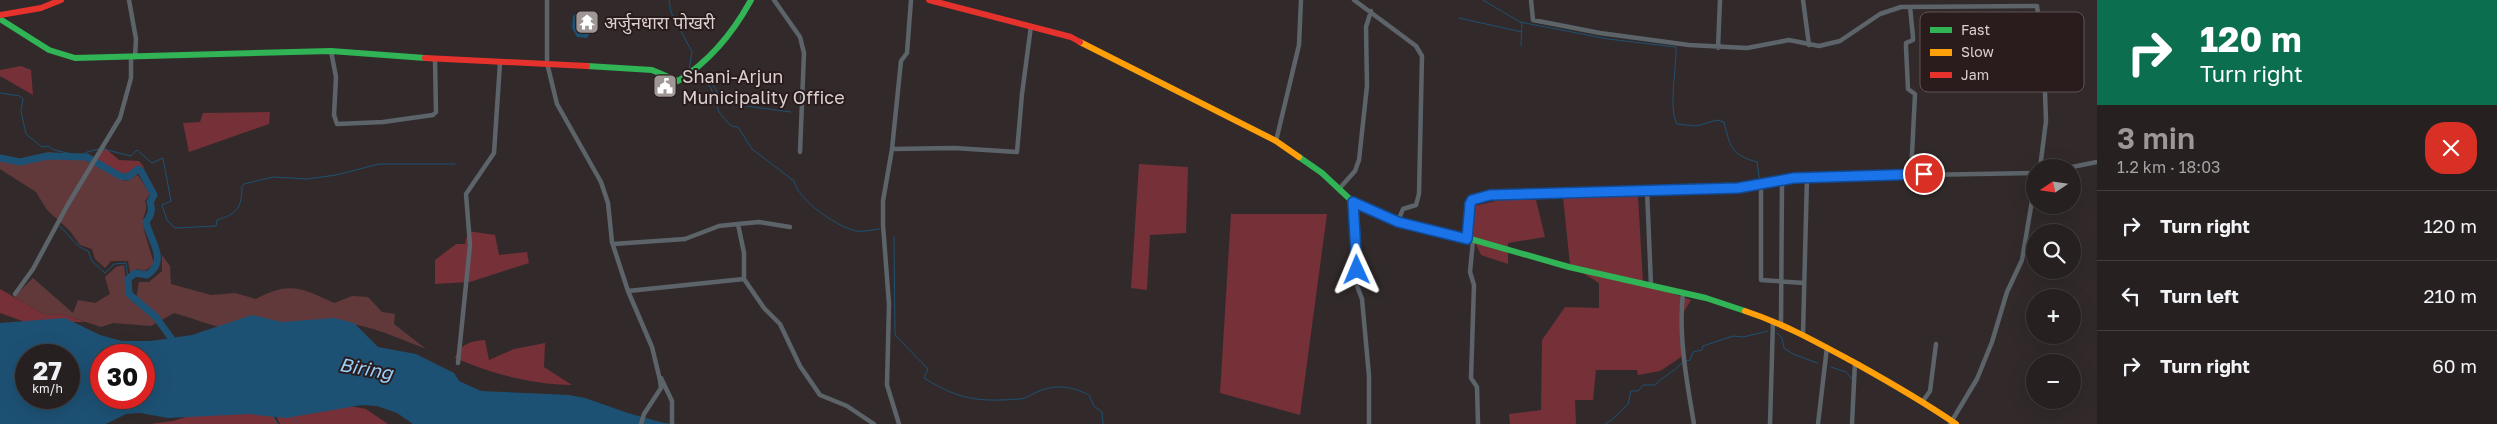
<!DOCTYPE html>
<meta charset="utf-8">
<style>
body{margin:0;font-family:"Golos Text","Noto Sans Devanagari",sans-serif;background:#322d2d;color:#f1f3f6;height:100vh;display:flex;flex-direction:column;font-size:19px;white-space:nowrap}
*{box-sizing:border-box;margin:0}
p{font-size:16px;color:#a4a3a5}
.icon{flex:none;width:28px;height:28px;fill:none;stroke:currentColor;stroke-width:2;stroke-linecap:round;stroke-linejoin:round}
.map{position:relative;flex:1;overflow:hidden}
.details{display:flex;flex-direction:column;background:#262020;width:400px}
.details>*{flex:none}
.hud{background:#0b6e4f;color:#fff;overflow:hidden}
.needle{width:32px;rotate:257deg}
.controls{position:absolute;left:2026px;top:159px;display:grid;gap:10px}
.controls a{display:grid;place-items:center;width:55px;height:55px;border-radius:50%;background:#262020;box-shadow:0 5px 20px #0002,0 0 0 1px #423e3e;font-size:25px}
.speed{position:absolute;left:15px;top:344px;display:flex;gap:10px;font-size:25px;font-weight:700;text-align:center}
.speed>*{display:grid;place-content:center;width:65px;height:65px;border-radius:50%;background:#262020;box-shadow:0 5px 20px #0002,0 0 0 1px #423e3e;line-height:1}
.speed small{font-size:12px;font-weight:400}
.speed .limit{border:8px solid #d22;background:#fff;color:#111}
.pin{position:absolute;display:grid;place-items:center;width:42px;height:42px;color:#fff;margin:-21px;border:2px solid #fff;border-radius:50%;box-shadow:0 1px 5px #0007}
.me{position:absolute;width:55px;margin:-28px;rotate:359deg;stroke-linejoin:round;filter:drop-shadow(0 0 4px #0008)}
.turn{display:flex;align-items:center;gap:18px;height:105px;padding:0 20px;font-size:22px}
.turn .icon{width:65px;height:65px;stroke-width:2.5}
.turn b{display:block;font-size:35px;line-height:42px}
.round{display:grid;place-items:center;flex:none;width:52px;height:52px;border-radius:20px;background:#322d2d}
.headline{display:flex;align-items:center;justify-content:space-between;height:85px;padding:0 20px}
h1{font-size:30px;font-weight:600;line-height:38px;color:#9f9696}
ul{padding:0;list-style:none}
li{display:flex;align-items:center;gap:15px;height:70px;padding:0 20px;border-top:1px solid #423e3e}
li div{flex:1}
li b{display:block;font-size:19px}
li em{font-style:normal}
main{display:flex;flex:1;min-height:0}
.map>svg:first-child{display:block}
</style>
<main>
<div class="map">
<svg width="2097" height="424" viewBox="0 0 2097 424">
<rect width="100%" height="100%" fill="#322a2a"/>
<path fill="#62393b" d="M49 152 88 158 116 178 126 181 138 175 150 194 145 201C148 209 144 213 143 221 143 232 151 251 154 264L145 271 137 269 130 272 128 261H111L105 268 95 259 92 249 80 245 70 231 47 210 36 192 0 169V158L20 162Z
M162 255 170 266 171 284 211 295 235 293 256 299C290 281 301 288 334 303L352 296 368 297 382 312 395 314 394 324 426 349C400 339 371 325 343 323 311 320 272 332 240 330 216 329 197 319 174 313L151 326 113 323 101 327 62 314 45 315 14 297 33 278 73 313 78 300 95 303 110 294 105 277 116 267 124 265 128 297 135 304 139 282H149L162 271Z"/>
<path fill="#753038" d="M21 66 31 70 33 95 0 76V70Z
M270 112 269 124 189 152 183 123 200 122 203 113Z
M105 148 119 160 139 161 144 167C126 191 111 177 93 161Z
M1139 164 1188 167 1186 233 1150 235 1147 290 1131 288Z
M1638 196 1643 283 1691 300 1681 316V357L1660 371 1638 375 1637 370H1596L1593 400H1575L1576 424H1510L1509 414 1541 410 1542 340 1565 307 1599 308V283L1570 265 1563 197Z
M1505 199 1536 200 1545 237 1508 243V264L1481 255 1470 232 1474 206Z
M1231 214H1327L1300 415 1220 393Z
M468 231 495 235 499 255 527 252 529 263 470 282 435 284V260L456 244H465Z
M0 289 45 315 62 314 85 322H25L0 313Z
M485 340 489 360 514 349 545 343 544 367 572 385C531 384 492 374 455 358 460 344 471 341 485 340Z
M319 400 366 409 388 424H280L275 414Z
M212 409 271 413 278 424H150L173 421Z"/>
<path fill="#1d5174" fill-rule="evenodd" d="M578 12 583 17 582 25 589 29 590 33 587 38 577 37 572 28 573 16Z
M252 315 282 322 334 318 354 323 378 347 416 354 454 373 459 381 481 391 569 395 585 398 628 413 664 423 680 424H413L397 413 377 406 362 405 286 418 248 414 168 418 140 413 126 414 106 424H0V323L65 318 100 335 122 341H151L192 335ZM26 355H69V398H26ZM101 355H144V398H101Z"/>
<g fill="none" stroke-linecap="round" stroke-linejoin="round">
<path stroke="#1d5174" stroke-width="1" d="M669 0 671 12 692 52 689 70
M1483 0 1520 22 1608 39 1676 47C1677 65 1668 109 1677 124L1696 126 1717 120 1724 122C1730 146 1731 155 1757 162L1760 183
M1459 18 1522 32
M1521 46 1522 22
M698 75 711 88 719 112 731 126 738 127 752 149 794 181C798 200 837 227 856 231 864 232 872 230 880 229
M701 77 713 85 723 103 791 112
M0 93 20 96 23 99 21 111 26 134 42 147 48 146 54 150 81 156 87 152 99 149
M103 149 131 156 137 150 152 163 163 158 171 201 162 205 167 220 175 228 216 226 217 220C237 214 242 208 242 186L244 184 273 177 307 179 336 175 379 164H455
M59 226C70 235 75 247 88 251L92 261 105 273 114 264 126 263 128 279
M894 237 895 335 928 369 924 378C959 400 979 402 1019 399 1025 399 1032 394 1037 392 1055 384 1071 386 1089 395L1094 406 1102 412 1103 424
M1777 333 1782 338 1784 348 1793 354 1817 363
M1686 361 1690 360 1693 352 1702 350 1703 346 1733 336 1743 337 1768 331
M1831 367 1846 372 1852 379
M273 416 278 424
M293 417 298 424
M1605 424 1613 419 1628 404 1631 391H1638L1643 385H1655C1663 376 1674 372 1682 363"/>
<path stroke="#1d5174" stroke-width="7" d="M0 158 20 162 47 156 87 157 120 176 128 177 138 169 141 171 154 195 150 202C153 210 151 215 146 222 150 240 169 261 147 275L135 273 128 279 129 294 156 317 176 345"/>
<path stroke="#5c646a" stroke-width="4.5" d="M129 0 136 39 135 57
M547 0V63L557 104 601 182 608 203 612 242 628 291 652 347 660 380 661 388 644 414 641 424
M774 0 800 37 804 53 800 152
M1354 0 1416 46 1422 56 1419 194 1416 205 1403 209 1398 221
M1531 0 1533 20 1600 33 1689 45 1747 48 1789 40 1819 46 1840 41 1880 14 1901 7 2037 6 2044 64 2046 121 2040 168
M1803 0 1809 45
M1910 7 1913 37V40L1906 43V47L1908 89 1915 94 1911 174
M1718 48 1720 0
M331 51 336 77 334 115 337 124 383 122 433 115 436 112 435 59
M1276 141 1299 45 1301 0
M892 149 954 148 1017 152 1022 94 1031 26
M2067 168 2097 162
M1761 185V280L1804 283
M1339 189 1355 171 1359 160 1367 86 1366 27 1371 11
M1647 190 1651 285
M1353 202 1357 286 1362 299 1369 376V424
M738 224 759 222 790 227
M1467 239 1470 204 1472 200 1489 195 1738 188 1807 177 2035 173
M1473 241 1470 272 1474 285 1471 378 1477 387 1478 424
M613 244 685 239 719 226 738 224 744 253V279L764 308 780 324 800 366 820 395 847 406 874 424
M628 291 744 279
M1683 293C1678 335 1687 383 1694 424
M15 294 33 269 67 206 120 118 131 78V58
M1781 323 1782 181
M1803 334 1807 177
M458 363 470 245 466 194 494 153 500 63
M661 378 672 401V424
M1923 401 1930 391 1936 344
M899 424 887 385 889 304 883 225V201L892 149 901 61 907 53 911 0
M1770 424 1773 321
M1818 424 1827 347
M1852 424 1855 362
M1950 424 1977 379 1992 342 2007 292 2022 260 2035 183"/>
<path stroke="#30b455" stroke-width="6" d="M0 19 49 50 75 58 331 51 425 58
M587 66 652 70 678 81C710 61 733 33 751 0
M1299 157 1322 173 1353 202 1398 221 1446 232 1569 267 1706 298 1745 311"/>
<path stroke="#ff9f0a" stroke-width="6" d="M1080 42 1276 141 1299 157
M1745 311C1785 324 1820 344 1857 364 1891 383 1924 402 1956 424"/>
<path stroke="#e5322d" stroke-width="6" d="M929 0 1071 37 1080 42
M0 15 41 8 61 0
M425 58 587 66"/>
</g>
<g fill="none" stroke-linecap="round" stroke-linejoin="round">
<g stroke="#114b97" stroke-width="12">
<path id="route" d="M1357 270 1353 202 1398 222 1467 239 1470 204 1472 200 1490 195 1738 188 1794 178 1924 174"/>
</g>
<use href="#route" stroke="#1a73e8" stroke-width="9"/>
</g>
<defs>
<g id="temple-square" transform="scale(1.25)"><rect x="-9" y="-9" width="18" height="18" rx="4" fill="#9f9696" stroke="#2a1c1d"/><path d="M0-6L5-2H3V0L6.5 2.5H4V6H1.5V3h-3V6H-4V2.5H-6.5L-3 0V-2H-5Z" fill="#fff"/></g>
<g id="civic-square" transform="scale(1.25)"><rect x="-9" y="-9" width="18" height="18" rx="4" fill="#9f9696" stroke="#2a1c1d"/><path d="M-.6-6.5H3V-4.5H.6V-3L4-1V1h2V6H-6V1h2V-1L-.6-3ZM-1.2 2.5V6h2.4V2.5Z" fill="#fff"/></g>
</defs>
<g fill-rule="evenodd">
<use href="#temple-square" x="587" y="22"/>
<use href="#civic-square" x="665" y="86"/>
</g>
<g text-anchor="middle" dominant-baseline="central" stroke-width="4" stroke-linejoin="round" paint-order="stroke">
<g font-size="18" fill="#dad0d0" stroke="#2a1c1d" text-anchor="start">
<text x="604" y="22">अर्जुनधारा पोखरी</text>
<text x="682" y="76">Shani-Arjun<tspan x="682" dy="21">Municipality Office</tspan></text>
</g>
<g font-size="19" font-style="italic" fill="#99d0fb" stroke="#2a1c1d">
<text transform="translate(366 368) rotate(10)">Biring</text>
</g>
</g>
<rect x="1920" y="12" width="164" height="80" rx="8" fill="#2a1c1d" stroke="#5f5253" stroke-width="1"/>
<rect x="1930" y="27" width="22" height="6" fill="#30b455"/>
<rect x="1930" y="49" width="22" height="7" fill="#ff9f0a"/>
<rect x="1930" y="72" width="22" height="6" fill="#e5322d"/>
<g font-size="14" fill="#dad0d0">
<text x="1961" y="35">Fast</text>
<text x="1961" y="57">Slow</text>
<text x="1961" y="80">Jam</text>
</g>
</svg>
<div class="controls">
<a><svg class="needle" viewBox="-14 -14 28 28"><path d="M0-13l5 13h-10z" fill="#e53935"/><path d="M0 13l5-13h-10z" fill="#a4a3a5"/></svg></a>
<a><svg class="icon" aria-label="search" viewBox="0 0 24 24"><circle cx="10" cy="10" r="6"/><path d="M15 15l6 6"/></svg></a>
<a>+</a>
<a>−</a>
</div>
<div class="speed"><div>27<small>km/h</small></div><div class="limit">30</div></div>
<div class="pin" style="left:1924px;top:174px;background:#d93025"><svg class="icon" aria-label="arrive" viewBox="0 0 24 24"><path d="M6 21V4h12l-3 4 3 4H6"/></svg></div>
<svg class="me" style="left:1357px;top:270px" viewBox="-20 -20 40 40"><path d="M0-17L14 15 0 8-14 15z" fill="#1a73e8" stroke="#fff" stroke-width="4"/></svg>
</div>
<section class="details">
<div class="hud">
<div class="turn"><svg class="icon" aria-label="right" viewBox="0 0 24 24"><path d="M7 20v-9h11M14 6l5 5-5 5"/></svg><div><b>120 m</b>Turn right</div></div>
</div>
<div class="headline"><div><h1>3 min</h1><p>1.2 km · 18:03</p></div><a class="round" style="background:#d93025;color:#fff"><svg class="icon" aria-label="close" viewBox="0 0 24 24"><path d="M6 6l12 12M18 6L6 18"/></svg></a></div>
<ul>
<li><svg class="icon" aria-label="right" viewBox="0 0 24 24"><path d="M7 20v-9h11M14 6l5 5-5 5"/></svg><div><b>Turn right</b></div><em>120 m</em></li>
<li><svg class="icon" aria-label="left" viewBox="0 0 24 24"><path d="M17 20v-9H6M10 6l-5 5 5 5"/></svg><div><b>Turn left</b></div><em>210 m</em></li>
<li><svg class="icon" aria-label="right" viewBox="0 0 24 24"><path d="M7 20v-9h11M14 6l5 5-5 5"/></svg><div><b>Turn right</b></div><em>60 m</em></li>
</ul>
</section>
</main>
